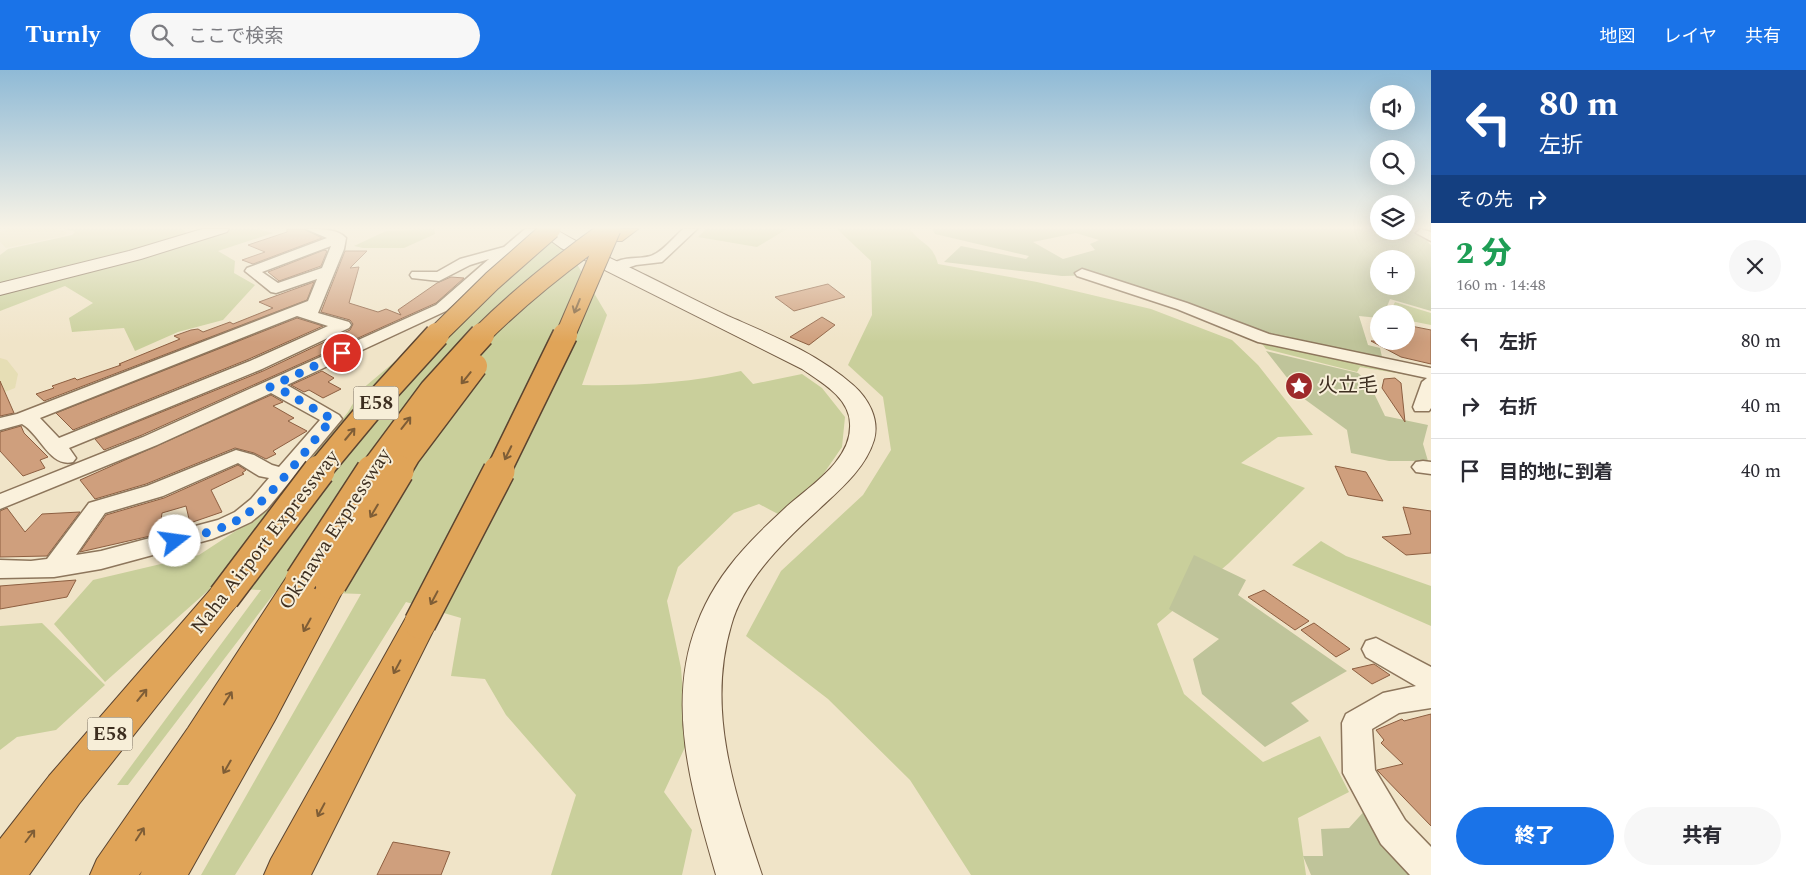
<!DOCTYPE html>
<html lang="ja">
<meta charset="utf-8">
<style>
body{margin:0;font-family:Spectral,"Noto Sans JP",serif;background:#f7f7f7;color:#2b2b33;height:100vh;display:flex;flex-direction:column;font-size:19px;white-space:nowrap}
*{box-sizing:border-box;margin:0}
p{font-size:16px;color:#7c7c81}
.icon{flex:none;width:28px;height:28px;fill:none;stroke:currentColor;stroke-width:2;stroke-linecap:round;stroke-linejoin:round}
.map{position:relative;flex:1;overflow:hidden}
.drawer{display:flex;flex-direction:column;background:#fff;width:375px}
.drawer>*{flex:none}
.guide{background:#1a4fa0;color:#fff;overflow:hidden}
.fabs{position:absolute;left:1370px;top:15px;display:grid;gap:10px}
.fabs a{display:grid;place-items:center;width:45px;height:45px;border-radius:50%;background:#fff;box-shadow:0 5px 20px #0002;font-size:25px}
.pin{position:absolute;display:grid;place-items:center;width:42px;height:42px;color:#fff;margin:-21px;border:2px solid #fff;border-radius:50%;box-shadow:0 1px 5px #0007}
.me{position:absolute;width:55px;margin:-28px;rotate:75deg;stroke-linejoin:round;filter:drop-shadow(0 0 4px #0008)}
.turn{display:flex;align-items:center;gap:18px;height:105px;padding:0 25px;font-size:22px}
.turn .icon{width:65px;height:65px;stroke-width:2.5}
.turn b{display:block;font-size:35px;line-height:42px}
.then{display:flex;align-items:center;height:48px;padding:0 25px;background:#0003;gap:10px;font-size:19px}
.round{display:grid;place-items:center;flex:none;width:52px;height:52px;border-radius:26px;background:#f7f7f7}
.summary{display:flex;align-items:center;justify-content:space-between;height:85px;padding:0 25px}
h1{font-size:30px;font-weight:800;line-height:38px;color:#1e9e55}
.action{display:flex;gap:10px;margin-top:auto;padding:10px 25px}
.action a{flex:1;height:58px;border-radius:30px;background:#1a73e8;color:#fff;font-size:20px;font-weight:800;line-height:58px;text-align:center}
.action a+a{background:#f7f7f7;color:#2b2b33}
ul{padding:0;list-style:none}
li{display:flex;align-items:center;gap:15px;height:65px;padding:0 25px;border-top:1px solid #e1e1e2}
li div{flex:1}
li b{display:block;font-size:19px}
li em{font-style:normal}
header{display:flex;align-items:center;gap:30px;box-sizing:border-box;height:70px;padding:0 25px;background:#1a73e8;color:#fff}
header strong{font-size:24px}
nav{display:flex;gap:28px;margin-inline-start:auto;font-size:18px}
.search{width:350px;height:45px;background:#f7f7f7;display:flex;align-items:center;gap:12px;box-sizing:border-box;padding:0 18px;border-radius:28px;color:#7c7c81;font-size:19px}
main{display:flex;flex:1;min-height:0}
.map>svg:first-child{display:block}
</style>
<header>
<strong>Turnly</strong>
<div class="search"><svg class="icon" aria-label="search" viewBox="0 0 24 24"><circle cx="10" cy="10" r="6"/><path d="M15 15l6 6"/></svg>ここで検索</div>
<nav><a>地図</a><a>レイヤ</a><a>共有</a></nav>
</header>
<main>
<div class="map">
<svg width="1431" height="805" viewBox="0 0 1431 805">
<rect width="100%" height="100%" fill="#f0e4c8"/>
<path fill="#e6deb5" d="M10 159H55L68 162 63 166 6 178 0 172V162Z
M0 288 7 290 18 304 15 318 0 324Z"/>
<path fill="#c9cf9b" d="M65 159H182L188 164 137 179 0 213V185L8 179 72 165 75 162Z
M231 159H258L273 163 218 181 235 191 234 203 255 215 223 250 178 262 135 281 124 258 72 262 69 248 93 233 65 216 0 241V221L147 184Z
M434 159 435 164 404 178H363L354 176 386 161Z
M706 159H787L757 177 698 167Z
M837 159H910C922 176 932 172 938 194L1037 212 1151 239 1232 270 1258 295 1313 365 1278 367 1241 393 1305 418 1229 493 1157 554 1184 624 1263 692 1320 666 1349 722 1298 748 1306 805H971L910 710 828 629 746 566 781 501 863 425 891 380 883 327 848 295 872 245 871 191Z
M551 170 568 179 607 245 582 315C635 316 690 313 741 301L753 314 802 304 822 318 845 347 842 377 822 406 778 444 759 434 734 443 678 497 667 531 681 598 687 673 664 722 692 760 682 805H551L576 725 506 645 485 609 451 606 461 548 406 532 235 805H201L361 524 276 521 128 715H117L261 520 211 518 105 612 54 554 93 510 199 485 271 438 348 342 361 320 443 251Z
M1395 232 1431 243V255L1406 250V244H1389Z
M1260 271 1391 299 1414 306 1360 297 1357 302 1266 279Z
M1321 471 1346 486 1431 516V556L1292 495Z
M42 553 105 615 56 660 17 667 0 680V556Z"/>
<path fill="#bfc49a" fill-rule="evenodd" d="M932 159H1379V161H1406L1408 159 1431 169V172H1428L1431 175V241L1390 229 1384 244H1379V248L1359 246 1368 275 1380 278 1382 287 1266 265 1243 254 1102 205 1062 206 944 192 961 176 1026 189 1029 186 935 164ZM1076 163 1099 170 1090 174 1095 180 1063 189 1033 172ZM1379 189H1406V216H1379Z
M1266 281 1358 303 1369 313 1385 346 1428 355 1423 374 1428 391H1389L1351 383 1347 360 1303 328Z
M1194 485 1246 510 1238 525 1347 601 1291 633 1309 651 1265 677 1202 624 1193 589 1219 569 1169 539Z
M1368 737 1427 805H1311L1303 786H1323L1321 759 1349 758Z"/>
<path fill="#cf9f7d" stroke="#8d5f41" d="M287 159H304L322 168 253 194 242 190 265 182 248 175 287 162Z
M324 180 327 181 321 196 279 211 268 202Z
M345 181H367L350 198 359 197 349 233 378 242 386 239 401 245 398 240 437 213 451 207 464 208 436 233 142 365 104 380 95 369 263 301 350 260 353 254 350 250 321 242Z
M314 212 307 230 44 331 36 324 54 318 52 316 75 308 77 310 121 295 119 294 180 269 174 266 191 260 198 259 203 262 230 252 233 254 273 238 259 232Z
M828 214 845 227 794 241 775 227Z
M822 247 835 255 809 275 790 267Z
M297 248 323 256 249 289 73 360 56 343Z
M1406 255 1431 260V294L1401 287 1371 271H1406Z
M322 301 334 308 328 312 341 319 323 328 309 320 304 322 291 315Z
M1395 308 1401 313 1405 352 1382 318 1384 309Z
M0 311 14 343 0 346Z
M271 325 283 332 273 336 294 348 288 351 307 361 273 381 276 384 266 389 254 383 235 378 146 414 95 429 80 410Z
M21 356 24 363 48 387 40 390 45 398 23 406 0 381V362Z
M238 395 246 400 242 403 244 404 211 420 222 442 190 453 186 436 162 443 159 464 80 482 106 445 164 428Z
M1335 396 1366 402 1383 431 1348 425Z
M1403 437 1431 441V483L1406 485 1382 467 1411 464Z
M7 438 25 462 42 444 80 442 47 486 0 487V441Z
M76 510 67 527 0 539V516Z
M1264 520 1309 551 1295 560 1248 527Z
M1314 553 1350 579 1336 587 1301 560Z
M1374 594 1390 605 1372 614 1352 599Z
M1431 644V756L1377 700 1403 694 1381 673 1384 670 1376 660 1402 649 1404 651Z
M393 772 450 782 441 805H377Z"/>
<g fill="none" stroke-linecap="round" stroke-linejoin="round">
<g stroke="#8d765c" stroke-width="3">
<path id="street" d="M306 159C318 159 337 158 346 168L344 179 318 243 349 252 351 255 349 258 262 299 69 378 76 388 73 392C50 398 40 364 22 354L0 360V348L17 344 308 231 317 209 276 223 271 222 245 201 247 198 327 168ZM331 176 322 198 278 213 262 202ZM297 246 328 256 250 291 59 368 40 348Z
M525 159H539L446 241 287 315 339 345 342 349 267 439 251 452 234 460 212 469 101 499 54 507 0 508V490L31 491 47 489 89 433 147 416 236 380 254 385 272 395 279 397 320 350 271 323 157 375 0 439V424L143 367 436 235 489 189 470 195 439 211 412 208 410 205 412 202H437L460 189 504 177ZM238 393 259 406 269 408 251 429 235 442 218 450 101 481 76 485 105 443 163 426Z
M683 159H697L662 192 636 195 616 202 609 198C619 184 640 191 653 185 663 181 674 167 683 159Z
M1421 159 1431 162V171L1416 163Z
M1082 199 1187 233 1269 264 1431 298V338L1429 341H1415L1413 337 1422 312 1427 308 1258 272 1177 239 1077 206 1075 203Z
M1423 391 1431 392V404L1416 402 1412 397 1416 392Z
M1376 568 1431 597V638L1399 643 1372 659 1375 700 1405 750 1431 777V805H1410L1381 774 1343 703 1342 653 1346 644 1383 623 1416 616 1366 587 1362 579 1366 571Z"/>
</g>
<g stroke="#6f573f" stroke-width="2">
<path id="secondary" d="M202 159H229L227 162 141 189 0 225V213L129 181Z
M535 159H555C581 175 608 187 635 200 666 215 696 231 728 246 771 265 817 283 853 315 868 328 880 349 874 370 865 400 837 422 816 442 782 473 743 511 731 556 706 641 735 724 762 805H716C693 725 665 635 697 554 707 527 724 501 743 480 755 466 769 453 783 440 807 417 852 392 850 354 850 328 821 312 802 299L561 178Z"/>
</g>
<g stroke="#5b4430" stroke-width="2">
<path id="highway" d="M617 159H638L622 171H610L608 167Z
M301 498 312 502 317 509 320 505 331 501 342 505 347 513 275 650 188 805H140L142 801 139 805H90L97 789 188 658 290 502Z
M224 515 236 518 241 527 236 536 79 734 29 805H0V769L49 706 212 518Z
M420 540 432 544 437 553 311 805H264L271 789 408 544Z"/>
</g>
<use href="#street" fill="#faf1dc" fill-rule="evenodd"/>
<use href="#secondary" fill="#faf1dc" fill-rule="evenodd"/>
<use href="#highway" fill="#e0a458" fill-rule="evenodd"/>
<g stroke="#5b4430" stroke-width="21" stroke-linecap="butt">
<path id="highway-bridge-far2" d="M436 266 492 211 551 159
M480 266C518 228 558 196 601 165
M565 266 611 159"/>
</g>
<g stroke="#5b4430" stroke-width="27" stroke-linecap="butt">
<path id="highway-bridge-far1" d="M318 402 377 331 437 265
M371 402 432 320 482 265
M398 402 408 385 475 296
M498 402 565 265"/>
</g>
<g stroke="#5b4430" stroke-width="34" stroke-linecap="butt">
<path id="highway-bridge" d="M301 510 372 401
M331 513 398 401
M224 527 319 401
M420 553 499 401"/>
</g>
<use href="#highway-bridge-far2" stroke="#e0a458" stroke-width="19"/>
<use href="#highway-bridge-far1" stroke="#e0a458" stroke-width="24"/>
<use href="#highway-bridge" stroke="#e0a458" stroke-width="31"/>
</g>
<defs><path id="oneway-shaft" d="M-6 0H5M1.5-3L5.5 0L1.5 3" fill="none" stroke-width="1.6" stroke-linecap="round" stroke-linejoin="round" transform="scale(1.25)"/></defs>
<g stroke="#7e5d36">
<use href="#oneway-shaft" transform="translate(577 236) rotate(112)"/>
<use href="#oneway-shaft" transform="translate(466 308) rotate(129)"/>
<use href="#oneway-shaft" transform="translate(406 353) rotate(-52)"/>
<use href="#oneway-shaft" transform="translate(350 364) rotate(-50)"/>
<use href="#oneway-shaft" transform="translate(508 383) rotate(116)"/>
<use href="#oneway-shaft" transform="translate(374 441) rotate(121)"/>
<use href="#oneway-shaft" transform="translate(434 528) rotate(118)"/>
<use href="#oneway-shaft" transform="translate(307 555) rotate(119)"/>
<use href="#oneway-shaft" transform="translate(397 597) rotate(118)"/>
<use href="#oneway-shaft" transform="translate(142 625) rotate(-51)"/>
<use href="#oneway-shaft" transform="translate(228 628) rotate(-58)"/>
<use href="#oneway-shaft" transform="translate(227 697) rotate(120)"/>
<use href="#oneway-shaft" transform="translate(321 740) rotate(118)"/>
<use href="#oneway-shaft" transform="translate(140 764) rotate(-57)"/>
<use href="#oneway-shaft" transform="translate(30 766) rotate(-53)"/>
</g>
<linearGradient id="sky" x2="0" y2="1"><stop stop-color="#8fbad6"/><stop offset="0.58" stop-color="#f8f3e6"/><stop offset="1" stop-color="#f8f3e6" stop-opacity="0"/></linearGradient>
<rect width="1431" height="272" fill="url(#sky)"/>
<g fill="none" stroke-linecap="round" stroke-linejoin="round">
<path stroke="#1a73e8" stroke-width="9" stroke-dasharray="0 16.2" d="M175 471C198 465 224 460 244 446 273 426 308 377 332 349L280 319 270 317 342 283"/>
</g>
<defs>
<g id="sight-disc" transform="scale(1.4375)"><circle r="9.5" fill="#9e2a2b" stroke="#f7eed8"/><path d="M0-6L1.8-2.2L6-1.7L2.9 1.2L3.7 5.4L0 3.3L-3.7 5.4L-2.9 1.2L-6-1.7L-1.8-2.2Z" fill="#fff"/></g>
</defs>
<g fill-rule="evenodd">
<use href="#sight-disc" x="1299" y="316"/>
</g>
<g text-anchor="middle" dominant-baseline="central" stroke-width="4" stroke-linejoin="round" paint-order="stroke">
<g fill="#f7eed8" stroke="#756857" stroke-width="1">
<rect x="353.5" y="316.5" width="45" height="33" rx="4"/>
<rect x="87.5" y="647.5" width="45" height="33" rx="4"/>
</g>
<g font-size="19" font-weight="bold" fill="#3d2e20">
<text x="376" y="333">E58</text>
<text x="110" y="664">E58</text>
</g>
<g font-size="20" fill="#3d2e20" stroke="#f7eed8" text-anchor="start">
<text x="1318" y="316">火立毛</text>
</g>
<g font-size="20" fill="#3d2e20" stroke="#f7eed8">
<text transform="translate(335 459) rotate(-57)">Okinawa Expressway</text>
<text transform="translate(265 472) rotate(-52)">Naha Airport Expressway</text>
</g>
</g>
</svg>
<div class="fabs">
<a><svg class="icon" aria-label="sound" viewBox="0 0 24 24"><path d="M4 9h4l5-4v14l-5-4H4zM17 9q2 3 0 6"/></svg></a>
<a><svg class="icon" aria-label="search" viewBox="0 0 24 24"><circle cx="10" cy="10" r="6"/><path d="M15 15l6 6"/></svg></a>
<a><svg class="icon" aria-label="layers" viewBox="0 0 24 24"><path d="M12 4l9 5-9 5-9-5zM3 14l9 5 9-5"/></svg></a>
<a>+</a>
<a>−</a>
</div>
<div class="pin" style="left:342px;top:283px;background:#d93025"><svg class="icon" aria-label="arrive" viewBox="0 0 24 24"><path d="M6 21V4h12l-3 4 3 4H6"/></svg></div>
<svg class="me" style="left:175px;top:471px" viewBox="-20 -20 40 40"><circle r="19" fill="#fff"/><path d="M0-13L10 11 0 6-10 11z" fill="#1a73e8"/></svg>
</div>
<section class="drawer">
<div class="guide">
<div class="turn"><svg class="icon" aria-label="left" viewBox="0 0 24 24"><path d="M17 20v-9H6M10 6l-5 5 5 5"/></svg><div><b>80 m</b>左折</div></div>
<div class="then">その先<svg class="icon" aria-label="right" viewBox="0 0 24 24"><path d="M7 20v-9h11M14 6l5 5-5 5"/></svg></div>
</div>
<div class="summary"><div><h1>2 分</h1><p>160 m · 14:48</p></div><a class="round"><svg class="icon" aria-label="close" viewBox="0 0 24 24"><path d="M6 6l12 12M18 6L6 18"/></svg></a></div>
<ul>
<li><svg class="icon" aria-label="left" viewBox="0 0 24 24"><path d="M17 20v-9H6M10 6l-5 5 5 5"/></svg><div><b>左折</b></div><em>80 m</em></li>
<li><svg class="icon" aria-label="right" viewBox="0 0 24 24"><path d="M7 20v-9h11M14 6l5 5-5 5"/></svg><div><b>右折</b></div><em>40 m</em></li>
<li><svg class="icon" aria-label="arrive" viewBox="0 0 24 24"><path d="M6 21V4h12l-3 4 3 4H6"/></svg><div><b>目的地に到着</b></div><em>40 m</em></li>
</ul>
<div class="action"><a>終了</a><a>共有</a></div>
</section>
</main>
